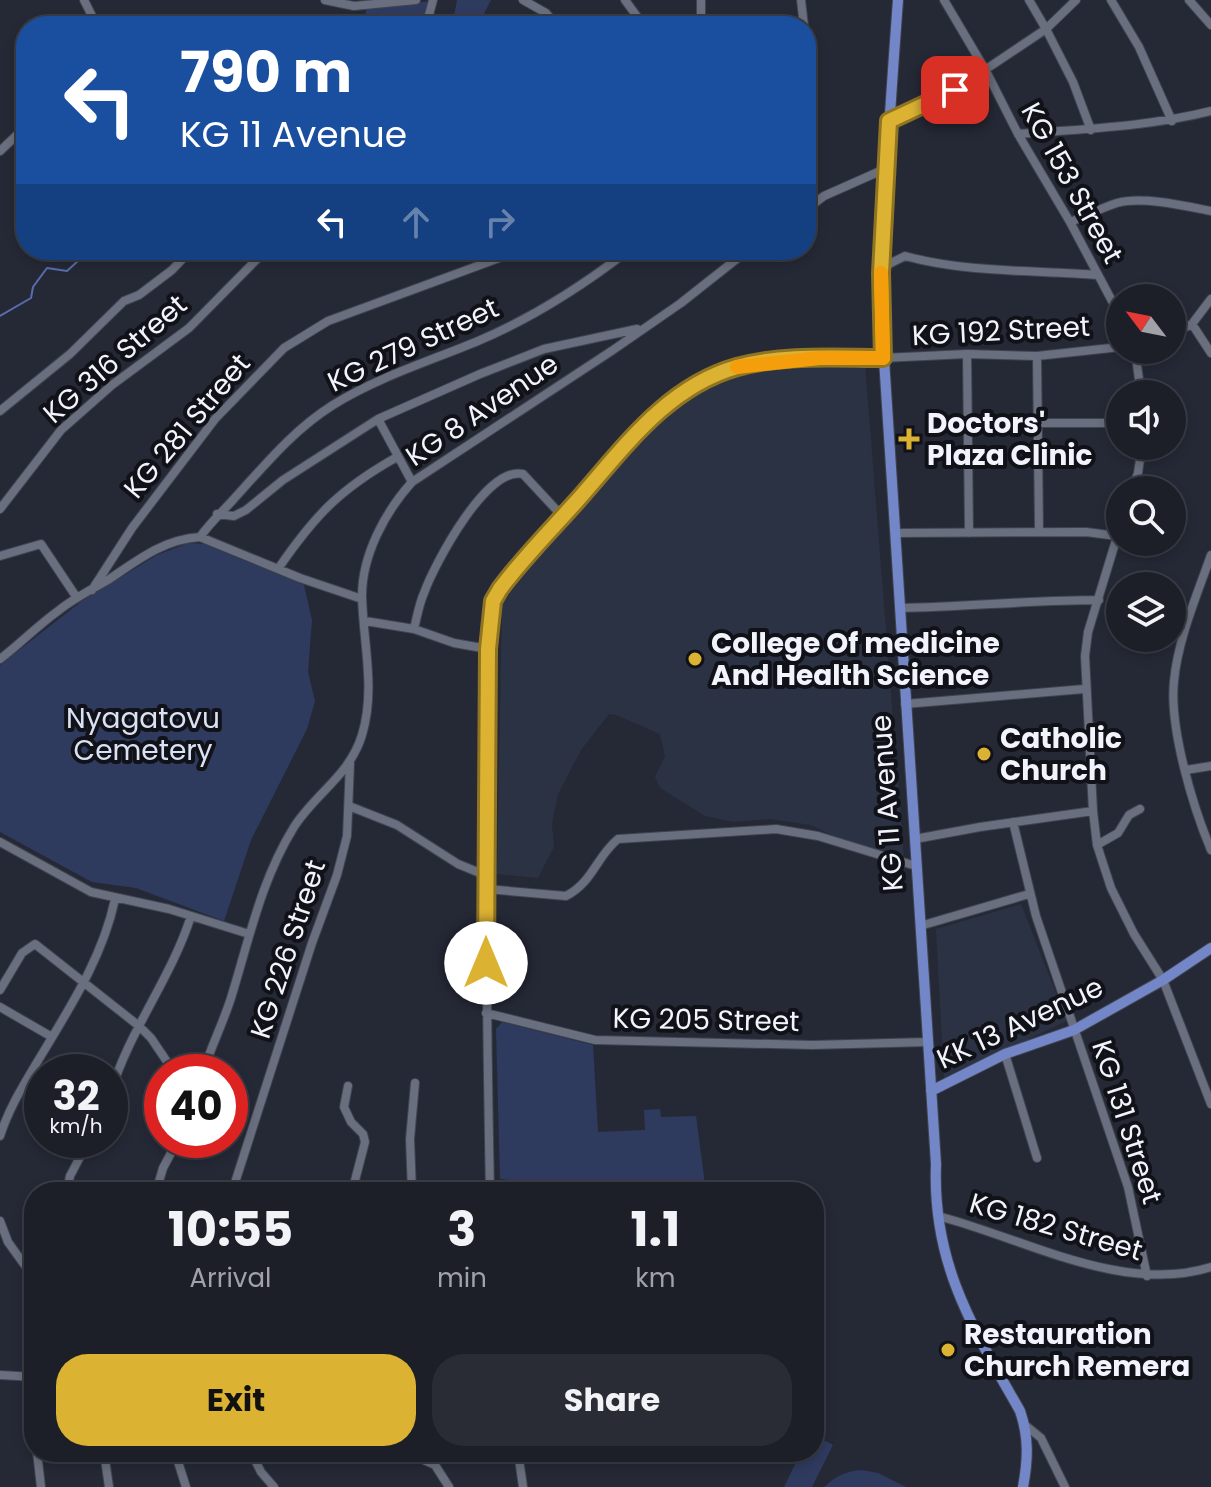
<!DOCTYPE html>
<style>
body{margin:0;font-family:Poppins,sans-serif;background:#292c34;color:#f1f3f6;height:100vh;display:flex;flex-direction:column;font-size:30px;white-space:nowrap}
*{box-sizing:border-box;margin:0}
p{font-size:26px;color:#a0a2a8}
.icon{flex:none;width:44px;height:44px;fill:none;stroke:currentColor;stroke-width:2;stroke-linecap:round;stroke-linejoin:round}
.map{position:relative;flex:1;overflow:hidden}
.side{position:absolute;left:24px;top:1182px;width:800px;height:280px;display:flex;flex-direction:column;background:#1c1f28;border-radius:32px;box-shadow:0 4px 12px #0003,0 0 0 2px #3a3d45}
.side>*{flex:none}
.guide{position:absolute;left:16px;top:16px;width:800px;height:244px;border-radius:32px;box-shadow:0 4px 12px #0003,0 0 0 2px #3a3d45;background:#1a4fa0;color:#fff;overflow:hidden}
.needle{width:52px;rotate:302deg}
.fabs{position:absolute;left:1106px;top:284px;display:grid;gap:16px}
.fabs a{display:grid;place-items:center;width:80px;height:80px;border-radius:50%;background:#1c1f28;box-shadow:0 4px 12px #0003,0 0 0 2px #3a3d45;font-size:40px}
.speed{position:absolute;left:24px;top:1054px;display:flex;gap:16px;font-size:40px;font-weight:700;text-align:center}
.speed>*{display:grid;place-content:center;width:104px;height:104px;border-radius:50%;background:#1c1f28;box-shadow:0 4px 12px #0003,0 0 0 2px #3a3d45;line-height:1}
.speed small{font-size:20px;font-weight:400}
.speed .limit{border:12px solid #d22;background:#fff;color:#111}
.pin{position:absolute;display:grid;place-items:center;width:68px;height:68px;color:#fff;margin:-34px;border-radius:16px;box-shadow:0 4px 12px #0006}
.me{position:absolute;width:88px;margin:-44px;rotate:0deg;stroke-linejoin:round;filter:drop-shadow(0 0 6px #0008)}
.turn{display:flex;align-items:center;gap:28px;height:168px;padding:0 32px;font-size:36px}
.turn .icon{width:104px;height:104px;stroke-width:2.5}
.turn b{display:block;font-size:56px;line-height:68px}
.lanes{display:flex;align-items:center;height:76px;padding:0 32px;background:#0003;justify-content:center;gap:40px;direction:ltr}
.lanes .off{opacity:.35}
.eta{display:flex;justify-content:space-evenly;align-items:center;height:136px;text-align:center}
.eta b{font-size:48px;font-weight:700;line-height:56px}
.primary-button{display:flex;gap:16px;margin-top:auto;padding:16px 32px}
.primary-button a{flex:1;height:92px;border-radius:32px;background:#dcb233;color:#111;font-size:32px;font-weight:700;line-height:92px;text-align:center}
.primary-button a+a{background:#292c34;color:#f1f3f6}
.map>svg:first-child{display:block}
</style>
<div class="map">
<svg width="1211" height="1487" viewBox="0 0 1211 1487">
<rect width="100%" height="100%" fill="#252936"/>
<path fill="#2b3244" d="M865 364 905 871 811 825 770 819 733 822 705 816 660 788 655 777 665 756 660 734 616 715 609 714 581 750 558 794 552 824 554 847 538 878 497 874 502 604 549 542 649 428 701 388 758 368Z
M1021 904 1067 1021 944 1078 936 929Z"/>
<path fill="#2f3a5f" d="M457 0H491L478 26H452Z
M431 1 422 26H364L366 9Z
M189 543 204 544 304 585 312 620 308 672 315 701 307 729 251 840 224 921 136 888 92 882 0 832V665L82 601 157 555Z
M502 1022 593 1045 598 1132 645 1130 644 1110 660 1109 661 1117 696 1116 706 1192H522L523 1182 500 1179 496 1029Z
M814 1435 833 1445 812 1487H784L801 1452H814Z
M862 1470 878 1473 906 1487H824C836 1476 846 1471 862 1470Z"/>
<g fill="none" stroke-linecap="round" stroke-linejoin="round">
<path stroke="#596dae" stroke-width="2" d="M0 316 31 298 33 287 47 268 67 271 90 250"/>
<g stroke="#40444e" stroke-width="10">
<path id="minor" d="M325 0 354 6 416 0
M523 0 546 13 557 26
M625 0 644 26
M801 0 804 26
M944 0 986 71 1018 134 1070 222 1120 316
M1076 0 1046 29 1073 82 1091 130
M1111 0 1139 47 1172 121
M1189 0 1211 25
M80 26 93 18 84 0
M426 26 433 0
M701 26V0
M806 43 809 73 806 76
M809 73 810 207
M889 121 955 90 1046 29 1029 0
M1018 134C1083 129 1147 127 1211 111
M0 151 19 133
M807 209 824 196 887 168
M1070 222C1086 216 1101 208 1117 203 1143 196 1185 206 1211 211
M882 272 889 264 905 256C966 273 1035 270 1098 275
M1192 324 1211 353
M1172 334 1192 324 1211 299
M1135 350 1141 394
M967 354 969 533
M1037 356 1039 531
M0 411 70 354 124 301 139 295 172 270 191 250
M378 419 412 482
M1039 423H1120
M1132 490 1138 473 1142 446
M0 509 61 430 112 385 189 328 266 250
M217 514 234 516 246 510 283 480 378 419 480 374 544 349 637 329
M1120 527 1088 632 1085 656 1093 811 1097 845 1111 888 1134 934 1163 980 1211 1104
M896 533 1086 532 1117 536
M200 537C210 523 221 513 232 501 264 466 293 430 333 405 378 377 430 361 478 341 530 319 585 284 629 250
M1211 555C1197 595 1178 639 1174 681 1169 728 1193 807 1211 850
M0 556 41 544 77 598
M278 569C315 515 340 489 397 457
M92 590 132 528 215 419 284 348 328 321 521 250
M900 608C966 607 1032 600 1099 600
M365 621 414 629 454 643 488 649
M414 629C417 617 419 604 424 593 435 563 487 465 523 474L563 517
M0 659C20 644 37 626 58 611 74 598 93 589 111 578 139 559 165 539 200 537L300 578 362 599
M905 704 1084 689
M1186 770 1211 766
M349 806 397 825 458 864 485 875
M1013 822 1036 916 1128 1187 1147 1276
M915 839 980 827 1093 811
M0 842 91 892 169 909 249 934
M1097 845 1118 833 1129 815 1140 809
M486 889 566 896C593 882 596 857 618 839L776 829 818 836 916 866
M920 926 1029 894
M0 990 22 953 35 944 139 1026 151 1038 174 1072
M0 1007 52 1037
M486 1013 595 1040 812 1045 928 1042
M1005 1054 1037 1158
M203 1072C211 1047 223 1023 231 998 249 940 261 880 294 827 315 794 350 775 362 735 376 689 363 643 362 596 362 555 385 512 412 482L613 350 681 303 748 250
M348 1086 344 1107 351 1122 363 1134 365 1142 352 1192
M110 1095C128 1032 171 979 191 916
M0 1136C9 1108 24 1084 39 1059 69 1009 103 957 115 899
M67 1192 70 1176 89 1140
M156 1192 163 1168 178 1140
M232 1192 312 943 337 875 347 836 350 763
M412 1192 410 1139 415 1083
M490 1192C487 1041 485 891 487 740 487 697 480 627 500 589L658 411 691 386 712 376 753 364 820 358H883L967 354 1037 356 1120 347
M938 1216C1023 1238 1123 1295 1211 1267
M0 1221 8 1242 34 1278
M0 1375 34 1377
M1025 1425 1041 1438 1065 1487
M37 1452 41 1487
M104 1452 109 1487
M175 1452 186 1487
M251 1452 261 1472 274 1487
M406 1452 435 1465
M431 1452 435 1465 449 1487
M518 1452 523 1487"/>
</g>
<g stroke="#40444e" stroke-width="12">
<path id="major" d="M898 0C890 109 882 218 882 328L936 1164C932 1264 973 1328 1020 1411 1029 1437 1028 1460 1023 1487
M931 1091 1005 1054 1074 1030 1163 980 1211 948"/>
</g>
<use href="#minor" stroke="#696f7e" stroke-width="8"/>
<use href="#major" stroke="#7386c8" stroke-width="10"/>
</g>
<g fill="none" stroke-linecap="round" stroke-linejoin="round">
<g stroke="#8f7421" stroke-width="20">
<path id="route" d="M486 963 488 649 493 601 500 589C523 558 550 531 576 502 623 449 666 387 737 367 783 354 836 358 883 358L881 273 889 121 955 90"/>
</g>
<use href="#route" stroke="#dcb233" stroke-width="14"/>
<path stroke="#f59e0b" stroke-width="14" d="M737 367 820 358H883L881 273"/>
</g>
<g fill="#dcb233" stroke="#101218" stroke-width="3">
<path d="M905 427h8v8h8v8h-8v8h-8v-8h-8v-8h8z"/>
<circle cx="695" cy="659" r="8"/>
<circle cx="984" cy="754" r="8"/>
<circle cx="948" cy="1350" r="8"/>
</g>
<g text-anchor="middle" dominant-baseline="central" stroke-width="8" stroke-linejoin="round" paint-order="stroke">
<g font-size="28" fill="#f1f4fd" stroke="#101218">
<text transform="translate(1072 183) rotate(61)">KG 153 Street</text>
<text transform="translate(1001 331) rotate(-3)">KG 192 Street</text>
<text transform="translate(413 345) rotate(-25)">KG 279 Street</text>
<text transform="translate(115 359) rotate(-41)">KG 316 Street</text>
<text transform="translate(482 410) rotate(-34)">KG 8 Avenue</text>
<text transform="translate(187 426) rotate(-50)">KG 281 Street</text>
<text transform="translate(887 803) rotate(-94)">KG 11 Avenue</text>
<text transform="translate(288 949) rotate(-72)">KG 226 Street</text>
<text transform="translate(706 1020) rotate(1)">KG 205 Street</text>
<text transform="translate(1020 1023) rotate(-25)">KK 13 Avenue</text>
<text transform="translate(1127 1122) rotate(72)">KG 131 Street</text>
<text transform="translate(1056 1227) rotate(16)">KG 182 Street</text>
</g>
<g font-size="28" font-weight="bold" fill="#f1f4fd" stroke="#101218" text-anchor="start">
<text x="927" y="423">Doctors'<tspan x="927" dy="32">Plaza Clinic</tspan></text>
<text x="711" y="643">College Of medicine<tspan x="711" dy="32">And Health Science</tspan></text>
<text x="1000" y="738">Catholic<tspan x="1000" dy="32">Church</tspan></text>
<text x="964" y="1334">Restauration<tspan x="964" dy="32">Church Remera</tspan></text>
</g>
<g font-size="28" fill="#dae1f4" stroke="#101218">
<text x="143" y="718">Nyagatovu<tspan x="143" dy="32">Cemetery</tspan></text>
</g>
</g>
</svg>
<div class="fabs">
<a><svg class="needle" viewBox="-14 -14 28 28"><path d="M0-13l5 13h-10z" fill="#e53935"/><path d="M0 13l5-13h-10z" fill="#a0a2a8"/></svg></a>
<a><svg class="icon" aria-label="sound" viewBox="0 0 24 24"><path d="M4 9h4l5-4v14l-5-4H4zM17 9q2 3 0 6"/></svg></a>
<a><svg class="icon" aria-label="search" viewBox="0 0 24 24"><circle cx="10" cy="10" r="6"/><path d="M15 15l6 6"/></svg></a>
<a><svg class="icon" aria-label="layers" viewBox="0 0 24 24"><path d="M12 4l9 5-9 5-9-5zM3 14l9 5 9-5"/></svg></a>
</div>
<div class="speed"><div>32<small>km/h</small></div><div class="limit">40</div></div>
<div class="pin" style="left:955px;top:90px;background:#d93025"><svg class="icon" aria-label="arrive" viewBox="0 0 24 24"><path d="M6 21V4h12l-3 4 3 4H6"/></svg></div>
<svg class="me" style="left:486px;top:963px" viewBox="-20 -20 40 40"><circle r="19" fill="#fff"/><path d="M0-13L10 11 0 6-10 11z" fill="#dcb233"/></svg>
<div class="guide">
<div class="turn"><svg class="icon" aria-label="left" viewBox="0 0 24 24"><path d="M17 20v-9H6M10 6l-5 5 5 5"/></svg><div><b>790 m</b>KG 11 Avenue</div></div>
<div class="lanes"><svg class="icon" aria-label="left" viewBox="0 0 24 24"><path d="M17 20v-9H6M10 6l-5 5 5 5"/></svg><svg class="icon off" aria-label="ahead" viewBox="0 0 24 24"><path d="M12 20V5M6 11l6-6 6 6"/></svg><svg class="icon off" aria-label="right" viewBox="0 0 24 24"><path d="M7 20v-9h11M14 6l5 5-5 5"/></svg></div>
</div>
<section class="side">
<div class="eta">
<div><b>10:55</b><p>Arrival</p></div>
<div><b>3</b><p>min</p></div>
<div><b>1.1</b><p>km</p></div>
</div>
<div class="primary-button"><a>Exit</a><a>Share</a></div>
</section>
</div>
